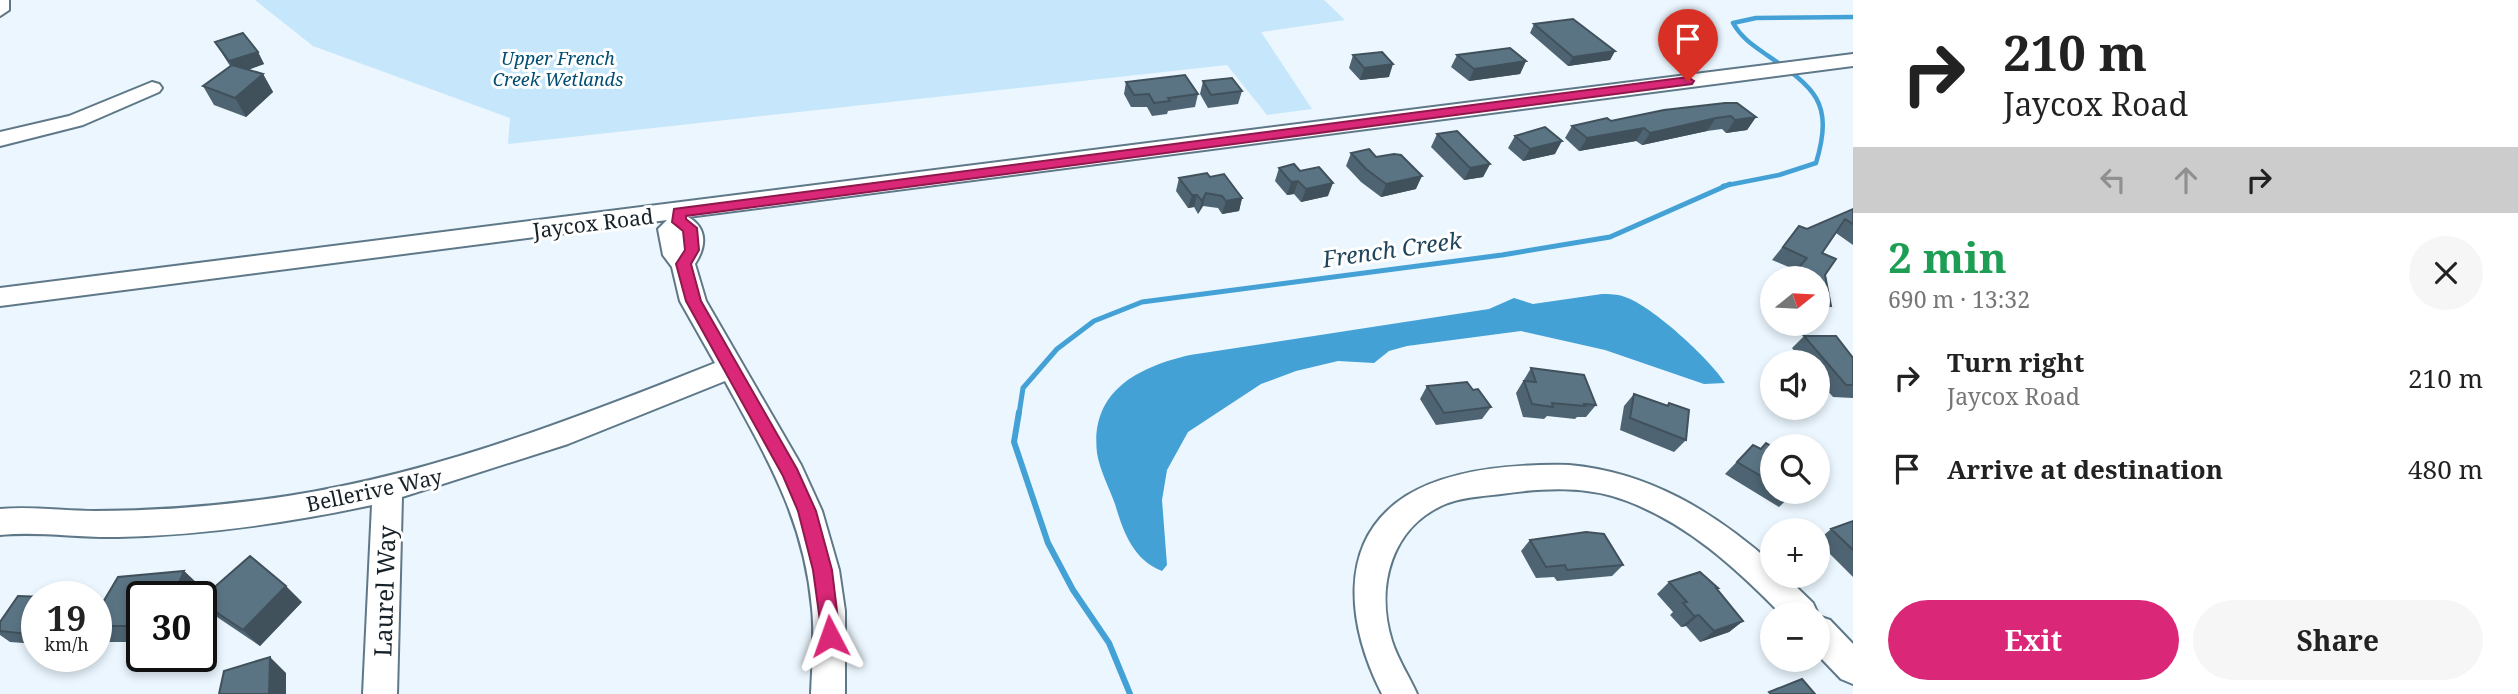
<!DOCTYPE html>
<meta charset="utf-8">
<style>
body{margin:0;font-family:"Noto Serif",serif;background:#f6f6f6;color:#222;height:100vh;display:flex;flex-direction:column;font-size:26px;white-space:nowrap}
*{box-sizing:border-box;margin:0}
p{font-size:23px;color:#767676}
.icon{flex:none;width:38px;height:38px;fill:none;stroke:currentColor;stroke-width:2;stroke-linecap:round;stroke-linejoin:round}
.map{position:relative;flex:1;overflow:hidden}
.details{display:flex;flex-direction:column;background:#fff;width:665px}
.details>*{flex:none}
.banner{background:#fff;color:#222;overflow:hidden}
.needle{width:46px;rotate:72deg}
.buttons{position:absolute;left:1760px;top:266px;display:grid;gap:14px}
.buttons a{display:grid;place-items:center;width:70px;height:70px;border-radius:50%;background:#fff;box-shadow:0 4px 10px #0003;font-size:35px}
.speed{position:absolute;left:21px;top:581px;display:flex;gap:14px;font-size:35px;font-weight:700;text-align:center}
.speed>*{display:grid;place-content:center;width:91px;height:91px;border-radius:50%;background:#fff;box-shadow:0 4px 10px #0003;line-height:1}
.speed small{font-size:18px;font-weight:400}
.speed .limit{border:4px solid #111;border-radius:10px;background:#fff;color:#111}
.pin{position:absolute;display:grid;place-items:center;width:60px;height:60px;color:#fff;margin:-72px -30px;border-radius:50% 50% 50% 0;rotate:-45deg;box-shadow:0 0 7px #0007}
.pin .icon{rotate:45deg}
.me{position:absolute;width:77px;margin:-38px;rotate:356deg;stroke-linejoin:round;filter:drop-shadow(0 0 5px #0008)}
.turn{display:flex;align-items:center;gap:24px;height:147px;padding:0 35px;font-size:32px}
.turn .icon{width:91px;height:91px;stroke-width:2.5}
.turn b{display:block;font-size:49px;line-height:60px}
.lanes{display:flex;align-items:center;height:66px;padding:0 35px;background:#0003;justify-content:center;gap:35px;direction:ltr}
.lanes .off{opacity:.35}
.round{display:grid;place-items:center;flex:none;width:74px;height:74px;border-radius:37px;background:#f6f6f6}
.headline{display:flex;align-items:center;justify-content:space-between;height:119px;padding:0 35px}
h1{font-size:42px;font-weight:700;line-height:52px;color:#1e9e55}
.cta{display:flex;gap:14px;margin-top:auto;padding:14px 35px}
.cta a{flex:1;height:80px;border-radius:42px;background:#db2777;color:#fff;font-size:28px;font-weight:700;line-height:80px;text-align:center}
.cta a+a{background:#f6f6f6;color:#222}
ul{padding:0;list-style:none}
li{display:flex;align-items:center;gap:21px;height:91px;padding:0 35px}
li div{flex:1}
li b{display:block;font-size:26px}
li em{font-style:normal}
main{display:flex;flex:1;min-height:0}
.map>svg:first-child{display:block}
</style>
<main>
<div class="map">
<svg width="1853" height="694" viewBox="0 0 1853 694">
<rect width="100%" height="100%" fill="#ebf6fe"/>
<path fill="#c5e6fb" d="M255 0H1324L1345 20 1261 32 1312 109 1267 115 1227 65 508 144 510 118 313 46Z"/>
<path fill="#44a1d6" d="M1602 294C1609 294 1618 294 1625 297 1651 305 1711 360 1725 383L1704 384 1605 350 1521 331 1407 346 1389 351 1374 363 1338 361 1296 371 1261 384 1188 432 1167 470 1162 500 1167 565 1162 571C1133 560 1123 531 1115 504 1109 487 1100 471 1097 453 1090 391 1138 367 1190 355L1489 309 1514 298 1533 304Z"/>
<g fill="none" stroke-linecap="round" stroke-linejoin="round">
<path stroke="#44a1d6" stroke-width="4.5" d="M1723 186 1779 175 1816 163C1835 100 1813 87 1764 53 1751 44 1741 37 1733 23L1756 18 1853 17"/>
<path stroke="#44a1d6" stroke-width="5" d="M1019 414 1023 388 1057 349 1094 321 1142 302 1502 255 1610 237 1730 184"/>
<path stroke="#44a1d6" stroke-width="6" d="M1019 412 1014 442 1048 543 1073 590 1109 643 1130 694"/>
<g stroke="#5f7888" stroke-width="4">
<path id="minor" d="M0 0H9V10L0 16Z
M1853 54V66L688 217C708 228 706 247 695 264L706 301 801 465 822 511 839 570 845 611V694H811C812 666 815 636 812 608 804 519 767 458 725 381L568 444 402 497 397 694H363L372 505C288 523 204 535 118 537 78 538 39 531 0 535V509C32 506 63 511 95 511 150 511 205 507 259 500 418 480 567 422 715 363L680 301 672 267 663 255 658 229 667 220 0 306V288Z
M152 82 159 84 162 88 159 92 83 125 0 146V132L69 116Z
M1569 465C1649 472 1714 512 1773 564V576H1785L1813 603 1818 614H1781C1736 568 1688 524 1627 501 1587 485 1542 488 1501 494 1484 496 1465 497 1448 503 1391 525 1375 587 1392 641 1398 660 1409 676 1417 694H1382C1349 629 1334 542 1406 496 1451 468 1517 464 1569 465Z
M1818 616 1830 620 1853 644V684L1841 679 1818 655Z"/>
</g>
<use href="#minor" fill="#fff" fill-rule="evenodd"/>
</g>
<path fill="#4e6472" d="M1534 24 1615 51 1610 60 1568 66 1530 33Z
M215 42 258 52 264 64 248 70 263 74 273 92 246 117 214 105 203 86 230 66Z
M1353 55 1389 77 1360 80 1349 68Z
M1457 55 1526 61 1520 74 1469 81 1451 67Z
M1203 81 1242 91 1238 104 1208 108 1200 94Z
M1126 82 1198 94 1195 107 1168 111 1167 114 1152 116 1147 107H1131L1124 94Z
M1664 110 1756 117 1747 130 1726 133 1722 129 1707 131 1642 145 1636 141 1579 151 1565 138 1572 126 1611 121Z
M1437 134 1490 164 1483 177 1464 180 1431 147Z
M1515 136 1555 154 1523 161 1508 148Z
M1351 153 1376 157 1416 189 1381 197 1361 182 1346 166Z
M1279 168 1300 171 1328 196 1301 202 1294 194 1287 195 1275 181Z
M1210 177 1242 198 1239 211 1222 214 1218 208 1203 206 1198 214 1194 207 1188 208 1176 191 1179 178Z
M1853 209V245L1836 233 1822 253 1831 306 1818 319V278H1789L1796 270 1772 260 1799 226 1807 229Z
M1804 336 1853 358V398L1833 397 1818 380V362H1803L1792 348Z
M1531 368 1596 405 1586 417H1577L1575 419 1547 416 1544 419 1523 417 1516 393Z
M1427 386 1473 390 1491 407 1482 419 1436 425 1420 399Z
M1634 394 1667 406 1669 403 1686 440 1674 452 1620 430 1624 406Z
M1753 445 1760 449 1773 447V492H1795L1779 507 1725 474Z
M1853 521V577L1818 542V540L1831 529Z
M1530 540 1623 565 1612 576 1557 581 1554 577 1536 578 1521 551Z
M184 571 202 588 198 597H142V642H110L96 632V614L118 577Z
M1669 582 1718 588 1716 589 1743 621 1729 632 1700 642 1686 626 1681 627 1670 615 1673 612 1657 594Z
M37 597V644L10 642 0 635V622Z
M201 602H302L260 646 217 617Z"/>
<path fill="#40515c" d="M1615 51 1610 60 1568 66 1573 57Z
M258 52 264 64 236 74 229 61Z
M1526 61 1520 74 1469 81 1474 69Z
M1393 64 1389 77 1360 80 1364 68Z
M263 74 273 92 246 117 235 98Z
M1756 117 1747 130 1726 133 1735 120Z
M1716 118 1707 131 1642 145 1650 133Z
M1644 128 1636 141 1579 151 1587 138Z
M1562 141 1555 154 1523 161 1530 149Z
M1490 164 1483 177 1464 180 1470 168Z
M1422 176 1416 189 1381 197 1386 184Z
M1298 181 1294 194 1287 195 1291 182Z
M1333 183 1328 196 1301 202 1306 189Z
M1206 193 1203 206 1198 214 1202 201Z
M1192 195H1197L1194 207 1188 208Z
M1242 198 1239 211 1222 214 1226 201Z
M184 571 202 588 198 597H173Z
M286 586 302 602 260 646 243 630Z
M1699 615 1686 626 1681 627 1694 616Z
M1743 621 1729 632 1700 642 1714 631Z
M270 657 286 673V694H269Z"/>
<path fill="#5b7484" stroke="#40515c" stroke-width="2" d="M1573 19 1615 51 1573 57 1534 24Z
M243 33 258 52 229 61 215 42Z
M1510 48 1526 61 1474 69 1457 55Z
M1382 52 1393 64 1364 68 1353 55Z
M232 65 263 74 235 98 203 86Z
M1185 75 1198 94 1168 98 1170 101 1154 103 1149 94 1134 95 1126 82Z
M1232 78 1242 91 1211 95 1203 81Z
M1725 103H1737L1756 117 1735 120 1731 116 1716 118 1650 133 1644 128 1587 138 1572 126 1607 118 1611 121 1664 110Z
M1545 127 1562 141 1530 149 1515 136Z
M1457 131 1490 164 1470 168 1437 134Z
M1369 149 1376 157 1394 154 1401 155 1422 176 1386 184 1366 169 1351 153Z
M1294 164 1300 171 1319 167 1333 183 1306 189 1298 181 1291 182 1279 168Z
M1207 173 1210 177 1224 174 1242 198 1226 201 1222 196 1206 193 1202 201 1197 195H1192L1179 178Z
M1853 209V224L1845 219 1822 253 1836 259 1825 275 1831 306 1818 303V278H1793V274L1807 258 1783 247 1799 226 1807 229Z
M1804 336H1836L1853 358V385H1846Z
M1531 368 1584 375 1596 405 1584 404 1585 406 1552 403 1553 407 1532 404 1524 381 1536 382Z
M1467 382 1473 390 1478 389 1491 407 1444 413 1427 386Z
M1634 394 1668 406 1669 403 1689 410 1686 440 1630 418Z
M1766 443 1773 447V483L1737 462 1753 445 1761 449Z
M1853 521V550L1831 529Z
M1586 532 1604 534 1623 565 1567 570 1565 565 1546 567 1530 540Z
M250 556 286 586 243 630 201 602V599Z
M184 571 173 597H142V626H96V614L118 577Z
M1700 572 1718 588H1716L1743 621 1714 631 1699 615 1694 616 1683 603 1687 602 1669 582Z
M18 596 46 597H37V635L0 631V622Z
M270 657 269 694H219L224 671Z
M1802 679 1815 694H1771L1769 692Z"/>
<path fill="#db2777" stroke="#8e194d" stroke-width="2" d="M1688 77 1694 81 1692 84 686 216V219L697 228 699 250 691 264 701 301 797 469 816 511 832 570 840 636 837 643 830 645 823 643 813 570 798 511 783 476 686 301 676 264 685 250 683 231 672 222 674 209Z"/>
<g text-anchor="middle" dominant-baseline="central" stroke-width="6" stroke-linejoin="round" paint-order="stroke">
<g font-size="18" font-style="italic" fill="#014e72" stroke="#fff">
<text x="558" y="58">Upper French<tspan x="558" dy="21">Creek Wetlands</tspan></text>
</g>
<g font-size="21" fill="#172128" stroke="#fff">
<text transform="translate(593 223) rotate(-7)">Jaycox Road</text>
<text transform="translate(374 490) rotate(-12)">Bellerive Way</text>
</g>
<g font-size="23" font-style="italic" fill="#1f455d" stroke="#fff">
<text transform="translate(1392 249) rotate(-8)">French Creek</text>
</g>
<g font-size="24" fill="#172128" stroke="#fff">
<text transform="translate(384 591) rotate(-88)">Laurel Way</text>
</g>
</g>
</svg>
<div class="buttons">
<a><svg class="needle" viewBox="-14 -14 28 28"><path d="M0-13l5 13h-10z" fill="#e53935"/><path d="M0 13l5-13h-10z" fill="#767676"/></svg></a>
<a><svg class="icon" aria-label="sound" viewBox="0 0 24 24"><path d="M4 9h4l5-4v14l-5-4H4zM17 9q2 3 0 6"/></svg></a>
<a><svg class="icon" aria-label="search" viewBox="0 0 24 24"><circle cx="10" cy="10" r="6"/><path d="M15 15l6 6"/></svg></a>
<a>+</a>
<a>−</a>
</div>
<div class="speed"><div>19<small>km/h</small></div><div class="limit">30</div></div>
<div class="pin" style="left:1688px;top:81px;background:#d93025"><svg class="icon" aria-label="arrive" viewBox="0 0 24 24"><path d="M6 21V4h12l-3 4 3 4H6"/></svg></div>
<svg class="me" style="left:830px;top:636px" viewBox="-20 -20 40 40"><path d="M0-17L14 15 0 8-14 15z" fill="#db2777" stroke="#fff" stroke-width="4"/></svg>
</div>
<section class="details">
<div class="banner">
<div class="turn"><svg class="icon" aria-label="right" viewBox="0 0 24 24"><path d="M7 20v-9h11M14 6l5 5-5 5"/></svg><div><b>210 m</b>Jaycox Road</div></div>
<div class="lanes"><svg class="icon off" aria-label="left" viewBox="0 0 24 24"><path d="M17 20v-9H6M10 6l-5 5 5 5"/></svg><svg class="icon off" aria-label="ahead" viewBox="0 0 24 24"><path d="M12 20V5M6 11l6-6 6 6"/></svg><svg class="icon" aria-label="right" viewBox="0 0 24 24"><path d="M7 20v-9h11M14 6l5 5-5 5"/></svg></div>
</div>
<div class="headline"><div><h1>2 min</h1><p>690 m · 13:32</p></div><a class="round"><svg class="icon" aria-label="close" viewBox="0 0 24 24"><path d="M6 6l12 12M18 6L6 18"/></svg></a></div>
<ul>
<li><svg class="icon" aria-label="right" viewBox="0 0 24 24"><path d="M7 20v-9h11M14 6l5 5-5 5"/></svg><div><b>Turn right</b><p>Jaycox Road</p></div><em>210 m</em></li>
<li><svg class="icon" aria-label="arrive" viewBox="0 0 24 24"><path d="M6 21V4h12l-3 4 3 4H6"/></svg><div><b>Arrive at destination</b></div><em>480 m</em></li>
</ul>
<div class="cta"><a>Exit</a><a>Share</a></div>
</section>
</main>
